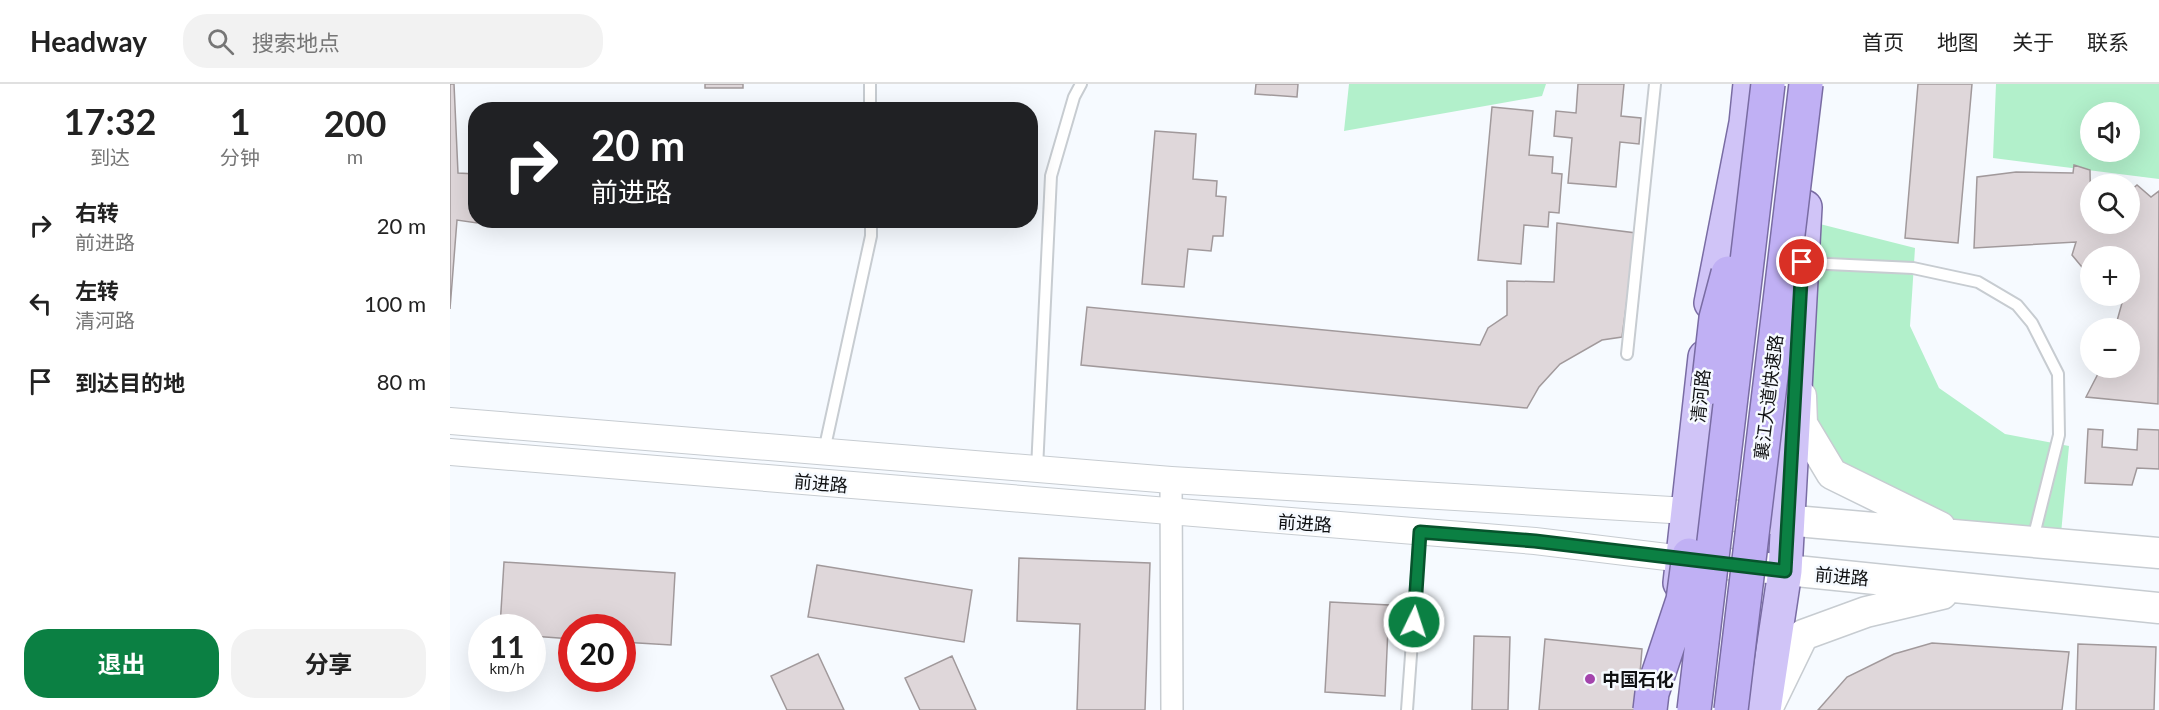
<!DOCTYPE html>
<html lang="zh">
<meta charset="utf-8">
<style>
body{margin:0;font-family:Lato,"Noto Sans SC",sans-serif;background:#f2f2f2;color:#222;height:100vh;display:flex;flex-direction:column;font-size:22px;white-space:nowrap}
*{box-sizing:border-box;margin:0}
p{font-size:20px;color:#767676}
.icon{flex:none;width:33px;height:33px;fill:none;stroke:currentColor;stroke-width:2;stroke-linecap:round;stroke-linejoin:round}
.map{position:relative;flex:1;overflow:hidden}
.details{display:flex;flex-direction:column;background:#fff;width:450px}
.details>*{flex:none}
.top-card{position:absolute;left:18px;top:18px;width:570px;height:126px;border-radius:24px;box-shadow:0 6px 24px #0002;background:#202124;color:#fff;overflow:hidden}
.tools{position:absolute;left:1630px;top:18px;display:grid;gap:12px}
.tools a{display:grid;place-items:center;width:60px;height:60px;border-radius:50%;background:#fff;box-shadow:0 6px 24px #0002;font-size:30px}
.speed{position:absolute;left:18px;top:530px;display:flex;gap:12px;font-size:30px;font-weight:700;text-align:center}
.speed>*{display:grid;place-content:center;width:78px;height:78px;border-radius:50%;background:#fff;box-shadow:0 6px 24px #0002;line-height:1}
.speed small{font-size:15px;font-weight:400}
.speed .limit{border:9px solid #d22;background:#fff;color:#111}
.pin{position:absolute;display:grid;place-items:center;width:51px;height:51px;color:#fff;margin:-26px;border:3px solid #fff;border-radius:50%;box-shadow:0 2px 6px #0007}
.me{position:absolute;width:66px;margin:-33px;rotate:4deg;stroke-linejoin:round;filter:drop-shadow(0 0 4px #0008)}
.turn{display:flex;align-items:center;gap:21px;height:126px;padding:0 24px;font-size:27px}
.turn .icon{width:78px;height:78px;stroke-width:2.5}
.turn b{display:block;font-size:42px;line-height:51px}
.eta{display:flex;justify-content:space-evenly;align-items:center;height:102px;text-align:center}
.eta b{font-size:36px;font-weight:700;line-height:42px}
.button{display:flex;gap:12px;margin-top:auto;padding:12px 24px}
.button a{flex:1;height:69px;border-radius:24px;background:#0b8043;color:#fff;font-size:24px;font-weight:700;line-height:69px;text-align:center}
.button a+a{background:#f2f2f2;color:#222}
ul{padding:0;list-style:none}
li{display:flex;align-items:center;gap:18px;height:78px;padding:0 24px}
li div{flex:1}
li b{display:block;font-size:22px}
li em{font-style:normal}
header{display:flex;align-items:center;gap:36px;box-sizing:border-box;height:84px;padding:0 30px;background:#fff;border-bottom:2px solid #e0e0e0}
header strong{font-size:28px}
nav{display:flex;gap:33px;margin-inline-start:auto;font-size:21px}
.search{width:420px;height:54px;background:#f2f2f2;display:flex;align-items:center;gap:15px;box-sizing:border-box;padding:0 21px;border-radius:24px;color:#767676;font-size:22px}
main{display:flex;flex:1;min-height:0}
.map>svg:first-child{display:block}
</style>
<header>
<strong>Headway</strong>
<div class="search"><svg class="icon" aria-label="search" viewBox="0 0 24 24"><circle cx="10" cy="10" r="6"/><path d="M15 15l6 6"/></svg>搜索地点</div>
<nav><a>首页</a><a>地图</a><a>关于</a><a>联系</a></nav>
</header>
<main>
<section class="details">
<div class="eta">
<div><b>17:32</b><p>到达</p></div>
<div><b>1</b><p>分钟</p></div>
<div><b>200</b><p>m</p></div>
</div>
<ul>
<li><svg class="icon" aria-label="right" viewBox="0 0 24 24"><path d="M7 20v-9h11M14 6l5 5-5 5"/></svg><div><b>右转</b><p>前进路</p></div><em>20 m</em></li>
<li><svg class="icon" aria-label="left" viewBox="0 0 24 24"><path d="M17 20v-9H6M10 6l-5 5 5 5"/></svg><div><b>左转</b><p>清河路</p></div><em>100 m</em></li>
<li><svg class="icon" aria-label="arrive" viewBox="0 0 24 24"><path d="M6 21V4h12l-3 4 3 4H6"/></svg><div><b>到达目的地</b></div><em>80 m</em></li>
</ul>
<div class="button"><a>退出</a><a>分享</a></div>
</section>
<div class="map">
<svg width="1709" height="626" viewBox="0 0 1709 626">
<rect width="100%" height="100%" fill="#f6faff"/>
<path fill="#b2f0cb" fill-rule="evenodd" d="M899 0H1096L1092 12 894 47Z
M1546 0H1709V95L1543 74ZM1641 28H1680V68H1641Z
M1354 136 1465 164 1460 242 1489 304 1555 350 1619 362 1610 461 1506 451 1382 390 1352 340Z"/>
<path fill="#dfd7da" stroke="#a1999b" stroke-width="1.5" d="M0 0H4L8 89 26 90 27 136V139L7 136 0 225Z
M255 0H293V4H255Z
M806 0H848L847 13 805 10Z
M1128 0H1174L1171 32 1191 34 1189 60 1170 58 1166 103 1118 99 1122 54 1104 52 1106 27 1126 29Z
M1468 0H1522L1508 159 1455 154Z
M235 22H322V26H235Z
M1042 23 1083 27 1079 71 1103 73 1102 89 1112 90 1109 129 1099 128 1098 143 1074 141 1071 180 1028 176Z
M705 47 746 50 743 95 767 97 766 112 776 113 773 152H763L761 167 738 165 734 203 692 200Z
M1624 81 1640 86 1641 140H1680V107L1687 101 1701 113 1709 107 1708 320 1636 313 1651 284H1680V244H1665L1674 212 1657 214 1656 212H1680V172H1641V194L1622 171 1626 158 1524 164 1527 93 1566 88 1623 89Z
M1107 139 1186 149 1172 253 1152 256 1110 280 1089 303 1077 324 631 281 637 223 1030 261 1038 244 1057 231V197L1104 198Z
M1638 345 1653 346 1652 363 1687 366 1688 345 1709 346V385L1687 384 1682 401 1635 399Z
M569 474 700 479 695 626H627L630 540 567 537Z
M54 478 225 489 221 561 172 558V543H122V555L82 552V543H50Z
M367 481 522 506 514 558 358 533Z
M880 518 939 521 935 612 875 608Z
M1024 552 1060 553 1058 626H1022Z
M1095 555 1192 565 1187 626H1089Z
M1482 559 1619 568 1612 626H1368L1397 593 1444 570Z
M1628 560 1706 563 1704 626H1626Z
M368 570 394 626H337L321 592Z
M502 572 526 626H470L455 594Z"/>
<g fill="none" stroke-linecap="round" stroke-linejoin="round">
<g stroke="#c7ccd1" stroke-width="14">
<path id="service" d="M420 0V26
M1357 179 1463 184 1528 198 1567 221 1582 239 1608 290 1609 351 1583 455
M1177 270 1205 0
M374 367 421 152V136
M587 385 601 92 624 13 631 0
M957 626 970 448"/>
</g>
<g stroke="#c7ccd1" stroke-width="24">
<path id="minor" d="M721 396 722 626"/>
</g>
<g stroke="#c7ccd1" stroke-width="28">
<path id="tertiary" d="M0 337 721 396 1238 427
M0 368 1085 457 1233 475"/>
</g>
<g stroke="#c7ccd1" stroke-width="33">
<path id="secondary" d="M1351 312 1352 340 1382 390 1490 443
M1243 428 1709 469
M1239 476 1709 524
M1319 621 1353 551 1416 528 1492 510"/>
</g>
<g stroke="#796ca3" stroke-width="36">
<path id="primary" d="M1261 219 1296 39 1300 0
M1230 499 1255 273
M1314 626 1335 487 1355 123"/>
</g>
<use href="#service" stroke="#fff" stroke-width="10"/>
<use href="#minor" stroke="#fff" stroke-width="21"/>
<use href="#tertiary" stroke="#fff" stroke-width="26"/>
<use href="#secondary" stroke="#fff" stroke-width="30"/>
<use href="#primary" stroke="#d0c4f7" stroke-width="33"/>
<g stroke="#796ca3" stroke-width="36" stroke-linecap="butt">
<path id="trunk-bridge" d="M1258 304 1266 234 1278 189
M1200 626 1202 609 1233 516 1239 471
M1244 626 1318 0
M1281 626 1356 0"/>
</g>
<use href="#trunk-bridge" stroke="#c0b0f4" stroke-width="33"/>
</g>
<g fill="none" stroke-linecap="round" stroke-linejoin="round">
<g stroke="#07532c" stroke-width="15">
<path id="route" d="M964 538 970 448 1085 457 1335 487 1352 178"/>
</g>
<use href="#route" stroke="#0b8043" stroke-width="10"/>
</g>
<circle fill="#a444ac" stroke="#f6faff" stroke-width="2" cx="1140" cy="595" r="6"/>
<g text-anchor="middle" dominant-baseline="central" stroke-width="5" stroke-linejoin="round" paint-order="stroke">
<g font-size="18" fill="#101113" stroke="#f6faff">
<text transform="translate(1250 312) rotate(-84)">清河路</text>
<text transform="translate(1318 313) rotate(-83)">襄江大道快速路</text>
<text transform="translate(371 399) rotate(5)">前进路</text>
<text transform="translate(855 439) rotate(4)">前进路</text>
<text transform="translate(1392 492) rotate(5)">前进路</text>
</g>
<g font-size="18" font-weight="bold" fill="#101113" stroke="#f6faff" text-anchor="start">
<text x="1152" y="595">中国石化</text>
</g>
</g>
</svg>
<div class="tools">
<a><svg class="icon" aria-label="sound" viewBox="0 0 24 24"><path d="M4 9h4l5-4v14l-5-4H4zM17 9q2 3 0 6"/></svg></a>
<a><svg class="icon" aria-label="search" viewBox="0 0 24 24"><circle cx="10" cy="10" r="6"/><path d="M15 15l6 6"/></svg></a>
<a>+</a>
<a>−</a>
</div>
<div class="speed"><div>11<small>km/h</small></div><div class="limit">20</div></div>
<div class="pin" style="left:1352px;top:178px;background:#d93025"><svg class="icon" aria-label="arrive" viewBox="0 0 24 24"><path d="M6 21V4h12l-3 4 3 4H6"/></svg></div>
<svg class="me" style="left:964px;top:538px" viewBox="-20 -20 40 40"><circle r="17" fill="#0b8043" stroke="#fff" stroke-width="3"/><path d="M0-11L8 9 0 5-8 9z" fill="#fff"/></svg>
<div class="top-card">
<div class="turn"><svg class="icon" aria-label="right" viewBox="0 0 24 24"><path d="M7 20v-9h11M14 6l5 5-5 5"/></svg><div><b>20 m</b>前进路</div></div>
</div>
</div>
</main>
